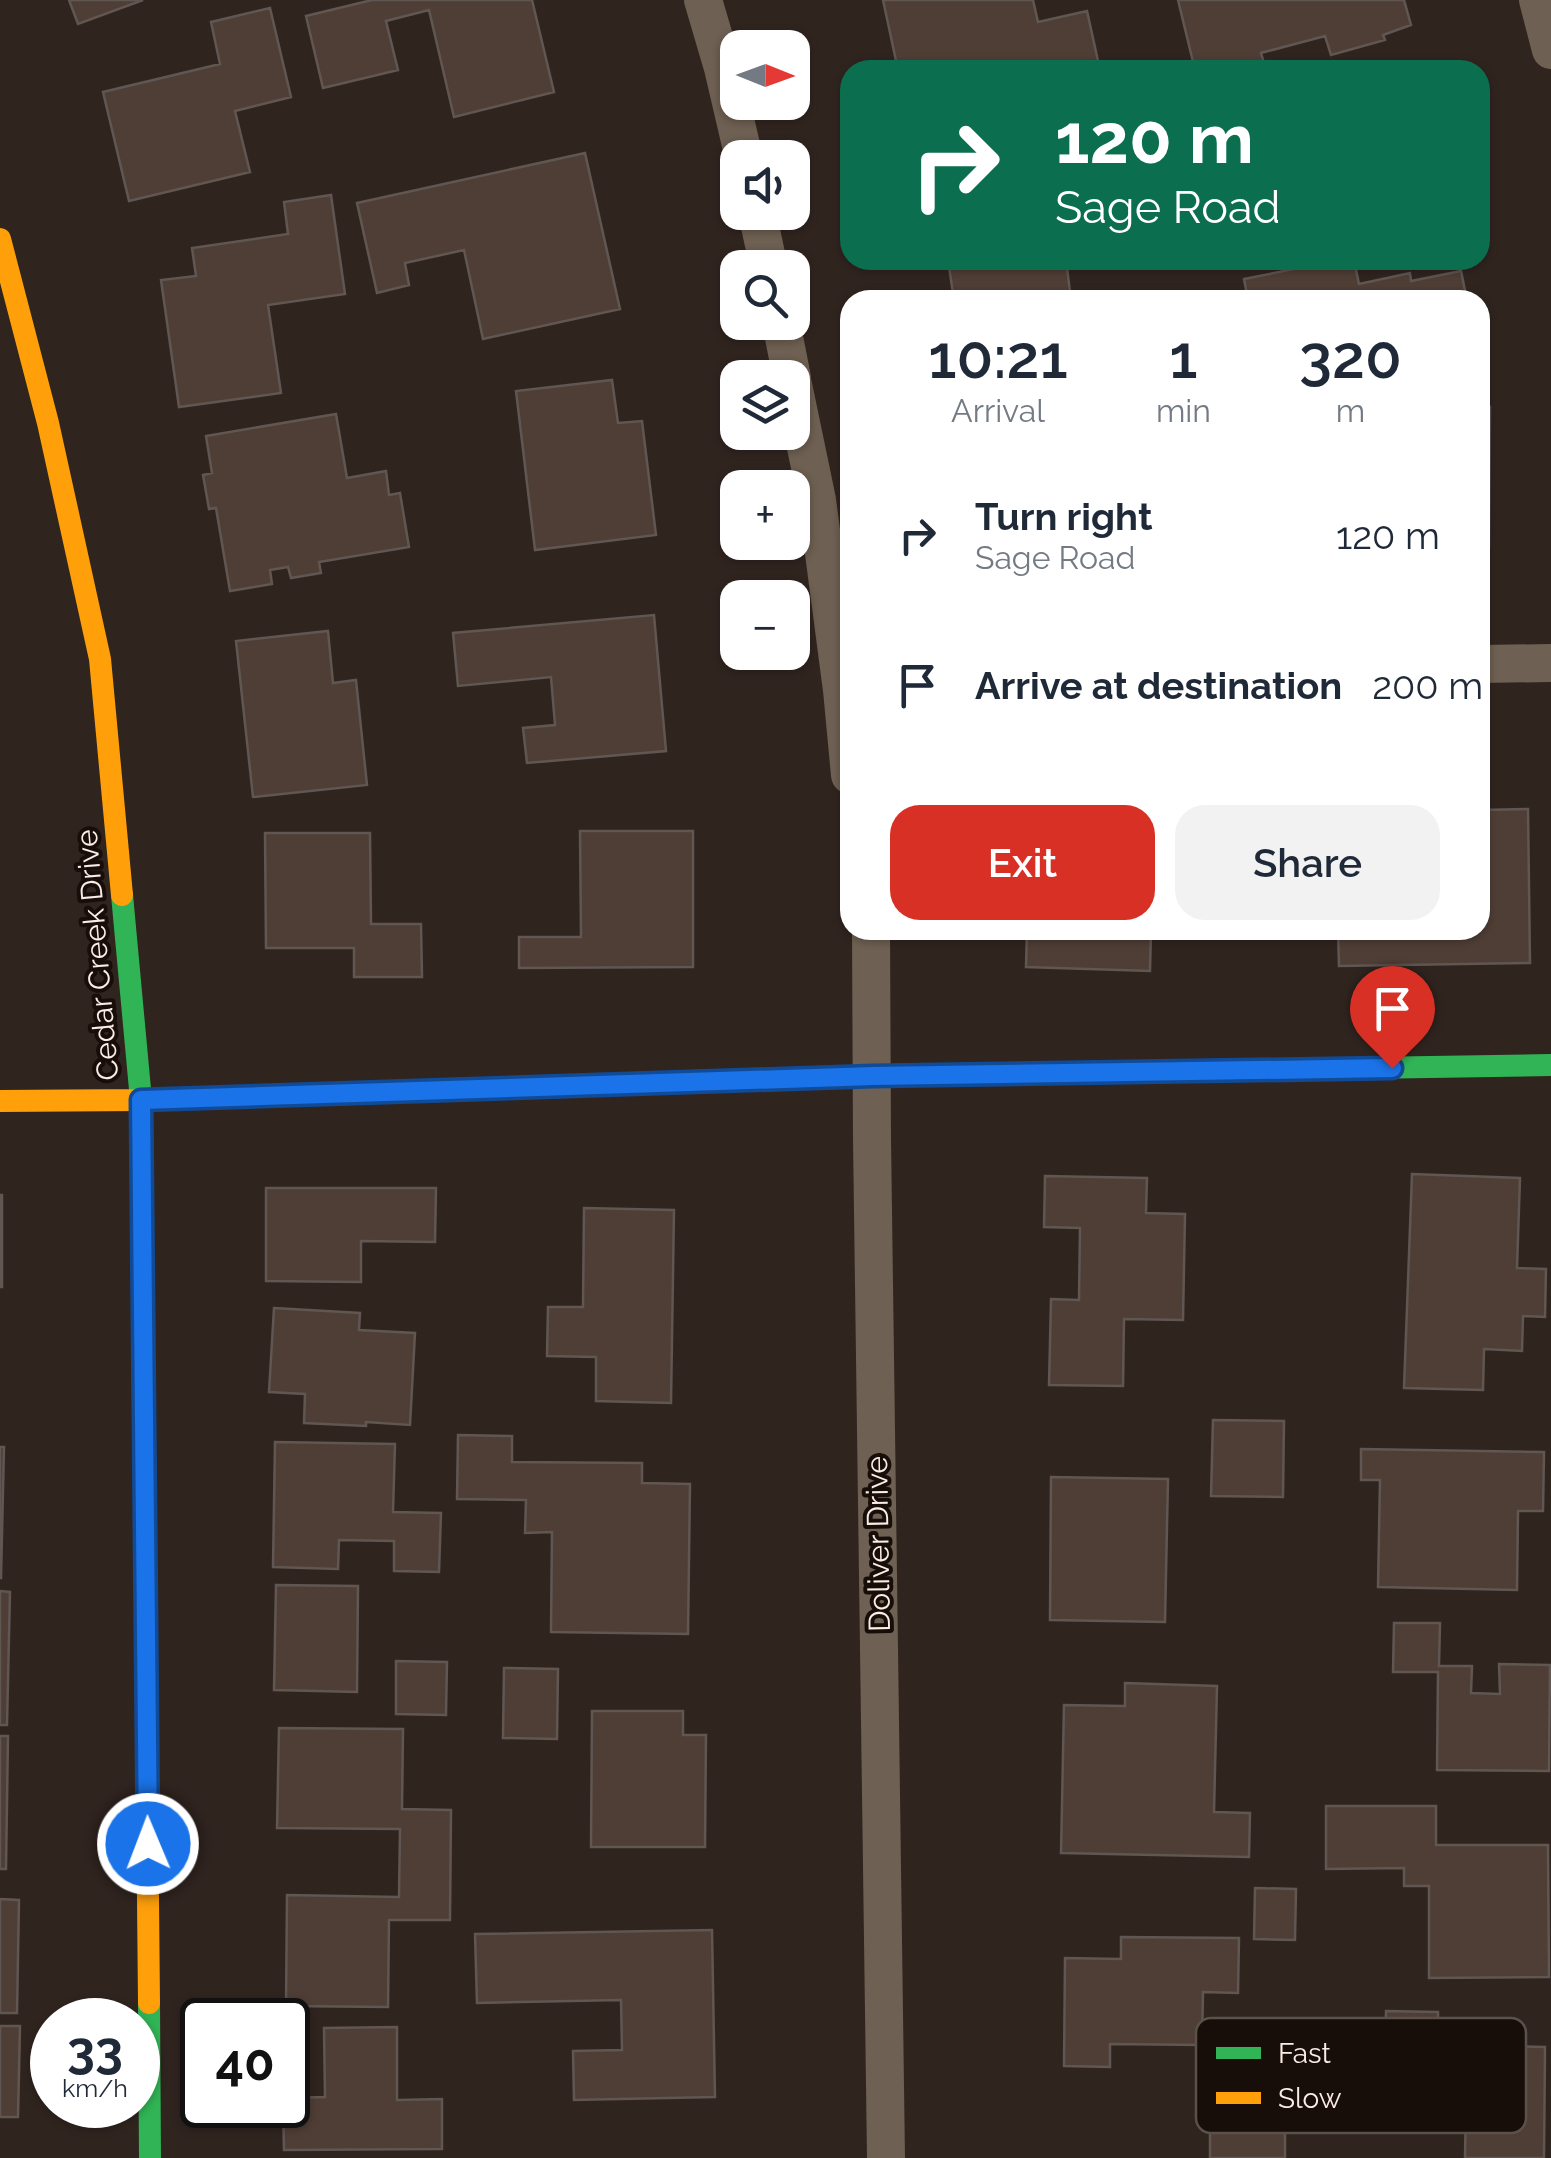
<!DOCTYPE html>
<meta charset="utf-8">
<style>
body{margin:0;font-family:Raleway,sans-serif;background:#f2f2f3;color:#1f2937;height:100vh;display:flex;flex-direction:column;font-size:38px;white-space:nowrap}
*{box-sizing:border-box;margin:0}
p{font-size:32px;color:#747a83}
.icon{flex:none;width:55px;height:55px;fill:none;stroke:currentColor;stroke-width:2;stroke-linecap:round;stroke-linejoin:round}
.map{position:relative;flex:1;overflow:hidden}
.sheet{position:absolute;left:840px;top:290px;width:650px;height:650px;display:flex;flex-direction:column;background:#fff;border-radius:30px;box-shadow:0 2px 8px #0004}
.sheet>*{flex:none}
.guide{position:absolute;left:840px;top:60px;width:650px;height:210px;border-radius:30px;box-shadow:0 2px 8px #0004;background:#0b6e4f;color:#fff;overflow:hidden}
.needle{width:65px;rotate:91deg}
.controls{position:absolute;left:720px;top:30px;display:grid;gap:20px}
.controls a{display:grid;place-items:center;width:90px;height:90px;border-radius:20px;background:#fff;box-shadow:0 2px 8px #0004;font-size:50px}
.speed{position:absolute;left:30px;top:1998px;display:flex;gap:20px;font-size:50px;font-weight:700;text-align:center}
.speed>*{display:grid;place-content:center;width:130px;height:130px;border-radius:50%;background:#fff;box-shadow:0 2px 8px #0004;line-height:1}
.speed small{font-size:25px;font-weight:400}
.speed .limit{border:5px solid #111;border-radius:15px;background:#fff;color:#111}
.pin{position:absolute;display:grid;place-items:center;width:85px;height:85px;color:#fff;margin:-102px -42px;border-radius:50% 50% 50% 0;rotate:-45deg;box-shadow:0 0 10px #0007}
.pin .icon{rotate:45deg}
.me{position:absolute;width:110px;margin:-55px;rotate:359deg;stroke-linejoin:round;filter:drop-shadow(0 0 8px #0008)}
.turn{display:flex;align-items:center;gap:35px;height:210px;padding:0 50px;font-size:45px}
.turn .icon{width:130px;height:130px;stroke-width:2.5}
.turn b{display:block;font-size:70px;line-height:85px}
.eta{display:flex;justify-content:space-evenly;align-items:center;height:170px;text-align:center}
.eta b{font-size:60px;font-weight:600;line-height:70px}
.button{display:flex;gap:20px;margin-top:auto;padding:20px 50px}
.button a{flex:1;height:115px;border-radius:30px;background:#d93025;color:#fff;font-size:40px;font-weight:600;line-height:115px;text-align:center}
.button a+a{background:#f2f2f3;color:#1f2937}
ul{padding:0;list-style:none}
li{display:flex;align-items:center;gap:30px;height:150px;padding:0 50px}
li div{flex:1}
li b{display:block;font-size:38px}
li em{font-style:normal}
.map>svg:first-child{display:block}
</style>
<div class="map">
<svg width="1551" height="2158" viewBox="0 0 1551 2158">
<rect width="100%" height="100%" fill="#30241f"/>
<path fill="#4f3e36" stroke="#605652" stroke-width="2.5" d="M69 0H143L78 24Z
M372 0H532L554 92 454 117 429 10 386 21 398 70 323 88 306 16Z
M883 0H1033L1038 22 1087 11 1100 70H898Z
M1178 0H1404L1411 25 1383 35 1385 40 1331 55 1325 36 1261 53 1266 70H1195Z
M270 8 291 97 235 111 250 172 129 201 103 92 220 64 211 22Z
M585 153 620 309 483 339 464 250 405 263 409 285 377 293 357 203Z
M331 195 345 294 268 305 281 393 179 407 161 280 196 276 192 248 288 234 284 202Z
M948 260H1066L1071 300H954Z
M1339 260H1354L1359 284 1410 273 1411 281 1461 271 1467 300H1248L1244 279Z
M612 380 618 423 642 421 656 535 535 550 516 391Z
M1480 407H1490L1489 547H1480Z
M336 414 347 478 386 471 389 495 400 493 409 547 319 562 321 573 291 578 288 567 270 570 272 584 230 591 216 508 209 509 203 475 212 473 206 436Z
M654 615 666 751 527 763 523 728 555 725 551 677 458 686 453 633Z
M328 631 333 683 356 680 367 785 253 797 236 641Z
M1528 809 1530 963 1339 966 1338 930H1480V810Z
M580 831H693V967L519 968V937H581Z
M265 833H370L371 924H421L422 977H354V948H266Z
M1027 930H1151L1150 971 1026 967Z
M1412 1174 1520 1178 1517 1268 1546 1269 1545 1317 1523 1316 1522 1351 1484 1349 1483 1390 1404 1388Z
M1045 1176 1147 1178 1146 1213 1185 1214 1183 1320 1124 1319 1123 1386 1049 1385 1051 1299 1079 1300 1080 1228 1044 1227Z
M266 1188H436L435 1242 361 1241V1282L266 1281Z
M0 1195H2V1287H0Z
M584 1208 674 1210 671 1403 596 1401V1357L547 1356 548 1307H583Z
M274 1308 360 1313 359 1330 415 1333 410 1425 366 1422V1426L304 1423 305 1394 269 1392Z
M1213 1420 1284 1421 1283 1497 1211 1496Z
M458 1435 512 1436V1462L642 1463V1483L690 1484 688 1634 551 1632 552 1532 525 1533 526 1500 457 1499Z
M275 1442 395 1444 393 1512 441 1513 439 1572 394 1571V1541L339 1540 338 1569 273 1567Z
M0 1447H4L1 1578H0Z
M1361 1449 1544 1452 1543 1511H1518L1517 1590 1378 1587 1380 1480H1361Z
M1051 1477 1168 1479 1165 1622 1050 1620Z
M276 1585 358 1586 357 1692 274 1690Z
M0 1591 10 1592 7 1725H0Z
M1394 1623H1440L1439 1666H1472L1471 1693 1500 1694 1499 1664 1550 1665 1549 1771 1437 1770 1438 1672H1393Z
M396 1661 447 1662 446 1715 396 1714Z
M504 1668 558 1669 557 1739 503 1738Z
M1125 1683 1217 1686 1214 1812 1250 1813 1249 1857 1061 1853 1064 1705 1125 1706Z
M592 1711H683V1735H706L705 1847H591Z
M279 1728 403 1729 402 1809 451 1810 450 1920H389L388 2007 286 2006 287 1895 399 1897 400 1829 277 1828Z
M0 1736H8L6 1869H0Z
M1326 1806H1436V1845H1548L1549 1977 1429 1978V1886H1404V1868L1326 1869Z
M1255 1888 1296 1889 1295 1940 1254 1939Z
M0 1899 19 1900 17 2013H0Z
M712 1930 715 2097 574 2100 573 2051 622 2050 621 2000 477 2003 475 1934Z
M1121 1937 1239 1938 1238 1993 1203 1992 1202 2045 1110 2044V2067L1064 2066 1065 1958 1121 1959Z
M1386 2011 1438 2012V2045L1545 2047 1544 2158H1465L1466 2102 1411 2101V2071H1385Z
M0 2026H20L18 2117H0Z
M397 2027V2100L442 2099V2149L284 2150 283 2105H288V2098L325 2097 324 2028Z
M1210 2126 1285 2127V2158H1210Z"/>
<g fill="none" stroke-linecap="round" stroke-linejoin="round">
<path stroke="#6e6052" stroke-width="38" d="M703 0 723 68 744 158
M1538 0 1551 50
M757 212 769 268
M781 322 792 378
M792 380 817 500 842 690 850 775
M1480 664 1551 663
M871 930 872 1139 886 2158"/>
<path stroke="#30b455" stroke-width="22" d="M122 895 141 1100 145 1587
M469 1089 873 1076 1551 1065
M149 2003 150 2158"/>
<path stroke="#ff9f0a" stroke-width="22" d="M0 239 48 423 100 659 122 895
M0 1101 141 1100 469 1089
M145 1587 149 2003"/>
</g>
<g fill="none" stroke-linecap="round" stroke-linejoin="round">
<g stroke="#114b97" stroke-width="25">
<path id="route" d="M148 1844 141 1100 873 1076 1392 1068"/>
</g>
<use href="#route" stroke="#1a73e8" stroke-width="18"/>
</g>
<g text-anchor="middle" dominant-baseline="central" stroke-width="8" stroke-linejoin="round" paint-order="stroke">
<g font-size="30" fill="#fbece5" stroke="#170e09">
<text transform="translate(97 955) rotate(-95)">Cedar Creek Drive</text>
<text transform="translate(878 1544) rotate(-91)">Doliver Drive</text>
</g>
</g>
<rect x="1196" y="2018" width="330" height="115" rx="15" fill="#170e09" stroke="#5b514b" stroke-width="2.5"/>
<rect x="1216" y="2047" width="45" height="12" fill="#30b455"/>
<rect x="1216" y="2092" width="45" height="12" fill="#ff9f0a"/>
<g font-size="28" fill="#fbece5">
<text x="1278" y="2063">Fast</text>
<text x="1278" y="2108">Slow</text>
</g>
</svg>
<div class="controls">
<a><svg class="needle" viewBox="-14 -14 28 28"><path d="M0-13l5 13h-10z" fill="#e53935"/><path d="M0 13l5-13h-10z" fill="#747a83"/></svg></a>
<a><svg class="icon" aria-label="sound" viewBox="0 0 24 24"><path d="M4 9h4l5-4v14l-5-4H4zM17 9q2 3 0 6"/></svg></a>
<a><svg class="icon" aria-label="search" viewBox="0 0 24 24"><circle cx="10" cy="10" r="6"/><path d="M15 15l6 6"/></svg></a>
<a><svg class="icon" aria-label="layers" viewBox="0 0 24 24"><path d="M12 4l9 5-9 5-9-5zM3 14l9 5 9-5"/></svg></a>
<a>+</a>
<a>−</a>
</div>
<div class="speed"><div>33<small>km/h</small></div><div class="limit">40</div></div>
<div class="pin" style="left:1392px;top:1068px;background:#d93025"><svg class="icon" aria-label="arrive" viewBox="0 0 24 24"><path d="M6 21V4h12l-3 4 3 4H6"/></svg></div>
<svg class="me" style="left:148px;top:1844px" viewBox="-20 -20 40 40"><circle r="17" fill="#1a73e8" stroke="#fff" stroke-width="3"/><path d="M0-11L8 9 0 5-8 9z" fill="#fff"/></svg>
<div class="guide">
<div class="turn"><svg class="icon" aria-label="right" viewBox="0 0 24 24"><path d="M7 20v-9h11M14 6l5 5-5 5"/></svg><div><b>120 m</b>Sage Road</div></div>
</div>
<section class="sheet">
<div class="eta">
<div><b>10:21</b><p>Arrival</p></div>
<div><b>1</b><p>min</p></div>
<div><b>320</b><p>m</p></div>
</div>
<ul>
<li><svg class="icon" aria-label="right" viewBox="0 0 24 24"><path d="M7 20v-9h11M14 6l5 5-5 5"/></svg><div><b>Turn right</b><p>Sage Road</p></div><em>120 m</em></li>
<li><svg class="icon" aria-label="arrive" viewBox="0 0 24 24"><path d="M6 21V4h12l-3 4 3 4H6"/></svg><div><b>Arrive at destination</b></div><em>200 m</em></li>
</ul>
<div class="button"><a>Exit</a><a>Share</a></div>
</section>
</div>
